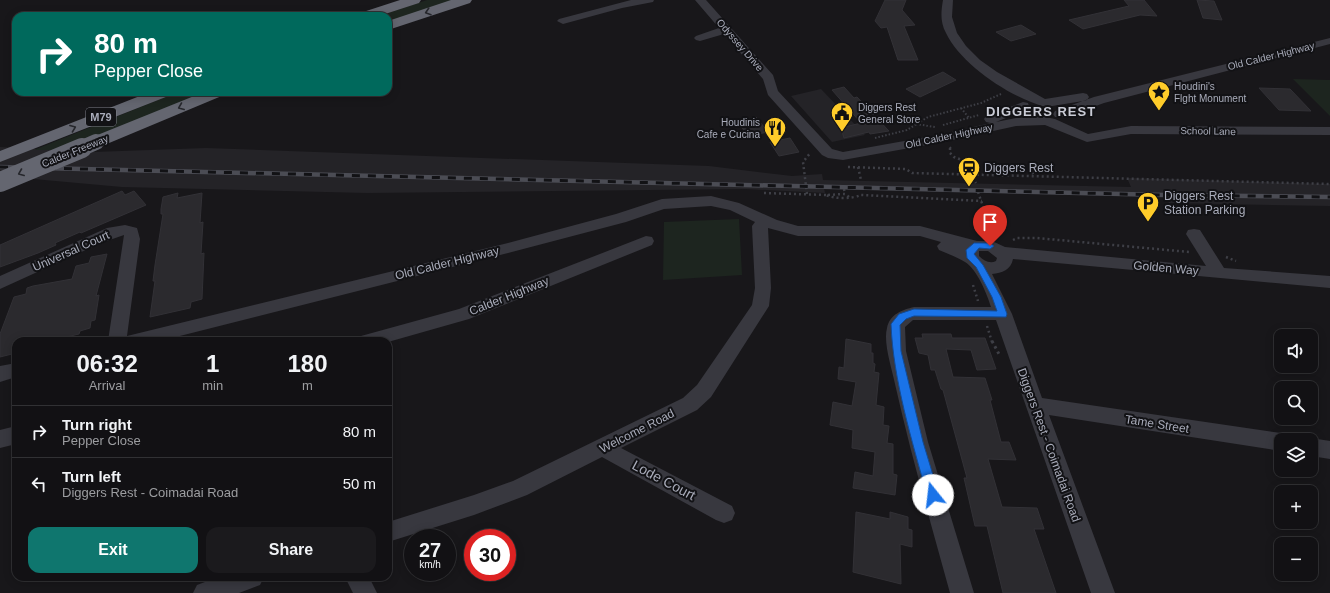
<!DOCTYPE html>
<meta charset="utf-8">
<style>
body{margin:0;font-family:Arial,sans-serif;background:#1b1a1d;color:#f1f3f6;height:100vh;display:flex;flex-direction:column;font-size:15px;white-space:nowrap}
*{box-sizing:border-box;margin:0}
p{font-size:13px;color:#9c9da0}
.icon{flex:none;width:22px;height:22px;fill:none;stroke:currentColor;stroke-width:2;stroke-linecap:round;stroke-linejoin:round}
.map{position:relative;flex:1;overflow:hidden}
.panel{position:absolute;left:12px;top:337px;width:380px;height:244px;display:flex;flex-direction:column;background:#121114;border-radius:12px;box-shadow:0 2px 10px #0003,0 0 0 1px #313134}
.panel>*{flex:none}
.banner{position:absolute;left:12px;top:12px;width:380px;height:84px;border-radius:12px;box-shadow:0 2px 10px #0003,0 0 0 1px #313134;background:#00695c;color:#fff;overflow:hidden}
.fabs{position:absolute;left:1274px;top:329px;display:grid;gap:8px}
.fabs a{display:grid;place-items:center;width:44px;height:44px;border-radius:8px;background:#121114;box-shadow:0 2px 10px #0003,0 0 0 1px #313134;font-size:20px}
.speed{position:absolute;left:404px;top:529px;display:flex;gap:8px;font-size:20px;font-weight:700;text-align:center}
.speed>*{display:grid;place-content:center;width:52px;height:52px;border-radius:50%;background:#121114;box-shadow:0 2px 10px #0003,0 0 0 1px #313134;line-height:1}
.speed small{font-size:10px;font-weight:400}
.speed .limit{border:6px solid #d22;background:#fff;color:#111}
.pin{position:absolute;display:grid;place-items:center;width:34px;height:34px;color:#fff;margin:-41px -17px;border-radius:50% 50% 50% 0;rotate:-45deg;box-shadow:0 0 4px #0007}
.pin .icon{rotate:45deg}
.me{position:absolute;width:44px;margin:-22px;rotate:344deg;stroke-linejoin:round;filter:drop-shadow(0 0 3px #0008)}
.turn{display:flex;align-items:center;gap:14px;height:84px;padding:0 16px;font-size:18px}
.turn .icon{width:52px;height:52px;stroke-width:2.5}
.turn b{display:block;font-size:28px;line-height:34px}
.eta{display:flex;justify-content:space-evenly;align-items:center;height:68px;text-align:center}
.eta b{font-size:24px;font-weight:600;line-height:28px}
.cta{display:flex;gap:8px;margin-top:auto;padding:8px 16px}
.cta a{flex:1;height:46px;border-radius:12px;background:#0f766e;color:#fff;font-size:16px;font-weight:600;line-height:46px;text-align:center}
.cta a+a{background:#1b1a1d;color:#f1f3f6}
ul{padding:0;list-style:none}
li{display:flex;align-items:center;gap:12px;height:52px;padding:0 16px;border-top:1px solid #313134}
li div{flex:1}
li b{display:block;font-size:15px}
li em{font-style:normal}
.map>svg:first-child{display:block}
</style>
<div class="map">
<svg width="1330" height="593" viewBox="0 0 1330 593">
<rect width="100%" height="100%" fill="#18171a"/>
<path fill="#242327" d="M821 89 865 135 832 142 791 96Z
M0 147 93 152 206 148 709 166 792 176 822 174 823 180 1131 187 1127 178 1330 184V206L1169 203 1165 197 824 188 825 193 746 189 367 193 122 187 0 176Z"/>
<path fill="#1d251f" d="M427 0H457L388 23V16H379Z
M1293 79 1330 80V116Z
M178 92H210L64 150H34Z
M739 219 742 275 663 280 664 222Z"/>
<path fill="#2b2a2e" stroke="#323136" d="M885 0H906L902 10 915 25 904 26 918 60H898L887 27 881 28 875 21Z
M1124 0H1144L1157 16 1140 15 1083 29 1069 20 1129 6Z
M1197 0 1214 1 1222 20 1203 18Z
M1021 25 1036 34 1011 41 996 32Z
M943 72 956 80 920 97 906 89Z
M844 87 854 98 857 97 889 131 870 134 869 132 844 138 841 128 861 123 832 90Z
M1259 88 1290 89 1311 111 1279 110Z
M756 117 768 132 748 136 738 122Z
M790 138 799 152 779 156 770 142Z
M122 191 125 195 134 191 146 205 81 233 80 232 55 243 56 245 38 253 0 267V245Z
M178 193 177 198 202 193 200 223 203 222 201 254 204 253 202 299 191 302 190 308 150 317 155 281H153L155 265 163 214H161V209L163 197Z
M107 254 96 296 99 295 95 320 91 321 90 328 80 331 79 334 58 339V341H16V353L0 357V334L14 297 26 294 27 288 33 286 72 279 76 266 89 263 91 257Z
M922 334H951L952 338H985L996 369 977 370 971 350 946 349 953 377 985 378 992 400H990L1001 442H1009L1016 460 988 459 1002 507 1037 508 1044 529H1034L1056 593H1003L987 526H975L964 478H967L943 390 941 389 935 370H931L928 355 919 353 915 338H923Z
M846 339 871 344V353H873V363L875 364 874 372 879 373 876 405 884 407 883 425 889 426 887 443 893 444V474L897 475 895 495 853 488 855 472 873 476 875 452 852 448 853 430 830 425 833 402 852 406 856 382 838 379 839 367 844 368Z
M856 512 890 519V512L908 517V529L912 530V547L900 544 901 584 853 572Z"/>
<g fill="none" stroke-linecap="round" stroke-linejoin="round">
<path stroke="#3e3f46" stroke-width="2" stroke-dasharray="1.5 2" stroke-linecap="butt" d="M961 108 969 118
M916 124 935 127
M943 125 979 115
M875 138 907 130 928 117 981 103 1001 94
M950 147 951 149"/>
<path stroke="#3e3f46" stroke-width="2.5" stroke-dasharray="2 3" stroke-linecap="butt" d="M950 148V153L954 157 962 160 976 183
M848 167 906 169 912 173 1330 184
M858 167 861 180
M1030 168 1034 176
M844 189 845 194
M978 192 993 235
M764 193 826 195
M807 194 803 162 811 152
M849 197 845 194 826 195C834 199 852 199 861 195L982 201
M1013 240 1017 238H1037L1189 252
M1226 257 1236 261
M973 285 978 301
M987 326 992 342
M94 341 95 338"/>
<path stroke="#3e3f46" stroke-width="3" stroke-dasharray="2.5 3.5" stroke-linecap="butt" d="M992 341 1000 356"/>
<path fill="#38383f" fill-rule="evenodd" d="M631 0H654L653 2 622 8 563 24 557 21 559 19Z
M695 0H706L773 75 778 91 832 149 843 152 943 134 991 123 986 122 984 119 986 116 1023 102 1028 103 1029 106 1028 109 996 122 1016 118 1045 117 1055 119 1088 134 1131 126 1330 127V135L1131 134 1087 142 1045 125 1016 126 943 142 843 160 828 158 822 155 768 95 763 79 724 34 700 41 696 40 694 38 696 36 719 28Z
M943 0H953L952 17 957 33 966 46 980 60 997 72 1045 99 1083 93 1087 94 1089 97 1087 100 1083 101 1046 107C1013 99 961 65 946 33 940 22 941 12 943 0Z
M1330 38V44L1104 103 1065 117H1055L1053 114 1055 111 1094 97Z
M711 196 739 203 777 220 798 226H920L977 241H992L1005 247 1206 266 1186 234 1188 230 1194 229 1200 230 1224 268 1330 276V288L1013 259C1011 270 1002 273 992 274L1012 314 1042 398 1281 433 1288 436 1290 440H1281V451L1049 415 1115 593H1091L996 320H913L905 327 906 351 928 442 974 593H950C931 524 911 455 895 384 892 369 883 343 887 328 890 314 902 310 914 307H991C987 294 977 269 965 262 957 257 948 254 939 250L937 246 941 242 920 236H798L768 228 771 288 769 306 711 397 697 410 621 448 732 506 735 513 732 520 724 523 716 520 602 457 527 495 474 515 388 542V522L474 495 513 481 683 398 697 385 752 305 755 288 752 226 755 222 730 210 711 206 664 209 626 222 508 253 160 341H108L124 235 101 243 0 289V276L107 228 125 225 137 228 140 239 127 336 508 243 616 214 662 199ZM979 251H988L997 258 996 261C990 264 984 261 979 256Z
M646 236 652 237 654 241 652 245 469 319 388 342 358 341 361 336 459 309Z
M16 363V377L0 382V366Z
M16 426V444L0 448V430Z
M1311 438 1330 441V459L1311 456V440H1306Z
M218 577H264L260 585 239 593H193L197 585Z
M345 577H369L377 593H353Z"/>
<path fill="#646670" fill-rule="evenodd" d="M400 0H421L419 3 379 16H358L360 13Z
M451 0H472L470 3 388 30V21Z
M150 92H173L171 95 0 162V151Z
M204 92H226L224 95 102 146 96 147 90 146 87 142 90 138Z"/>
<g stroke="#4b4c54" stroke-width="4.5">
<path id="rail" d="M0 167 1164 195 1330 197"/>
</g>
<use href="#rail" stroke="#121215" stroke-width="3" stroke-dasharray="8" stroke-linecap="butt"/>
<path stroke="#646670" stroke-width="16" d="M80 149 96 142"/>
<path stroke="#646670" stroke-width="20" d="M0 182 82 148"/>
</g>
<defs><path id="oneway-chevron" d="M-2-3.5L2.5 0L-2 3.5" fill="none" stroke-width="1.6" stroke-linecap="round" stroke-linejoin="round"/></defs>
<g stroke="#26272c">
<use href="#oneway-chevron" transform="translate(428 12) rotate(162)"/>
<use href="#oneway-chevron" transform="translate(181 107) rotate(158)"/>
<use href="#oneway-chevron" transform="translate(73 128) rotate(-21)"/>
<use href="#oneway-chevron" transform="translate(21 173) rotate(158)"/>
</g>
<path fill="#1a73e8" stroke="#114b97" d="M974 243H990L994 246 990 249 979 248 974 254 983 265 1001 297 1007 314 1006 317 914 316 906 319 900 325 901 351 923 442 939 495 937 499 933 501 929 499 927 495C912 441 893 379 891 324L899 314 914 309 997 311 992 297 976 267 967 258 966 250Z"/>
<defs>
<g id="sight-pin" transform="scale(1.15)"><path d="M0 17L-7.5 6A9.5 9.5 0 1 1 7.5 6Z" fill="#ffcc2a" stroke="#121215"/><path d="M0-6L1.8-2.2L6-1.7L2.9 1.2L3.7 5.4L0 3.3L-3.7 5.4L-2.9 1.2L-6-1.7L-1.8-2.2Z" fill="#111"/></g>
<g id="civic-pin" transform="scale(1.15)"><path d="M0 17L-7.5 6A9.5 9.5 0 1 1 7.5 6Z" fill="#ffcc2a" stroke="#121215"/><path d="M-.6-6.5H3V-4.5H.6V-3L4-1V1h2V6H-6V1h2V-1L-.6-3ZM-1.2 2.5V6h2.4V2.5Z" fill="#111"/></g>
<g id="restaurant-pin" transform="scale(1.15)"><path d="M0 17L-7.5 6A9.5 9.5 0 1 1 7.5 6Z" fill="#ffcc2a" stroke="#121215"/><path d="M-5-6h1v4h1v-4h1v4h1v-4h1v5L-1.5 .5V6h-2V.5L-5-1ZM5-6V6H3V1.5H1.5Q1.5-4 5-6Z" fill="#111"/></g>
<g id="station-pin" transform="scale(1.15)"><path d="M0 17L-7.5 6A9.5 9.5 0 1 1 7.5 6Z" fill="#ffcc2a" stroke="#121215"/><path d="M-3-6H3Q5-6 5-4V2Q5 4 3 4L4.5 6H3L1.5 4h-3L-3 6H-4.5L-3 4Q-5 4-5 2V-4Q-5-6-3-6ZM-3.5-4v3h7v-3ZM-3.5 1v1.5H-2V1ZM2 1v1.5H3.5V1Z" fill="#111"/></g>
<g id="parking-pin" transform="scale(1.15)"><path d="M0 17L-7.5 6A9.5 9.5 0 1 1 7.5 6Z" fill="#ffcc2a" stroke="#121215"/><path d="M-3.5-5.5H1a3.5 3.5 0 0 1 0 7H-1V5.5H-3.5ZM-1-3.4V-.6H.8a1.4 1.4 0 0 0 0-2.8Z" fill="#111"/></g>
</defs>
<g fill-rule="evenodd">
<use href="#sight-pin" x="1159" y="92"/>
<use href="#civic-pin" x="842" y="113"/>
<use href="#restaurant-pin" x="775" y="128"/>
<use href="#station-pin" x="969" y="168"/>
<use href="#parking-pin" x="1148" y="203"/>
</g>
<g text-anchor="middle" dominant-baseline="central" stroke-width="4" stroke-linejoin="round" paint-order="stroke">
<g font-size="10" fill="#a9acba" stroke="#121215">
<text transform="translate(740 45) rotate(49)">Odyssey Drive</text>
<text transform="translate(1271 56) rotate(-14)">Old Calder Highway</text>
<text transform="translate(1208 131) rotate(1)">School Lane</text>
<text transform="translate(949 136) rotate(-12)">Old Calder Highway</text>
<text transform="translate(75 151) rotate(-22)">Calder Freeway</text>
</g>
<g font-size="10" fill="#a9acba" stroke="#121215" text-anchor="start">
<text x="1174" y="86">Houdini's<tspan x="1174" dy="12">Flght Monument</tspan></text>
<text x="858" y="107">Diggers Rest<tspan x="858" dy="12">General Store</tspan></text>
<text x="760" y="122" text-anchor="end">Houdinis<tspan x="760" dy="12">Cafe e Cucina</tspan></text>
</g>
<rect fill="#121215" stroke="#7c7e88" stroke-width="1" x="86" y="108" width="30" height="18" rx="3"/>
<g font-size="11" font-weight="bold" fill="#a9acba">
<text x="101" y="117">M79</text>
</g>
<g font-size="12" fill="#a9acba" stroke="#121215" text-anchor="start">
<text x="984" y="168">Diggers Rest</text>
<text x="1164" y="196">Diggers Rest<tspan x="1164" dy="14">Station Parking</tspan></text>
</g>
<g font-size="12" fill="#a9acba" stroke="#121215">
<text transform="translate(71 251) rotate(-24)">Universal Court</text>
<text transform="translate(447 263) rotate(-14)">Old Calder Highway</text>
<text transform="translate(1166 268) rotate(5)">Golden Way</text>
<text transform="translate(509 296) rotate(-22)">Calder Highway</text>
<text transform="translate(1157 424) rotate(9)">Tame Street</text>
<text transform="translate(637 431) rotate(-27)">Welcome Road</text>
<text transform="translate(1049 445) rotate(70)">Diggers Rest - Coimadai Road</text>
</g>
<g font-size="13" font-weight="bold" letter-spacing="1" fill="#caccd6" stroke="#121215">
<text x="1041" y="111">DIGGERS REST</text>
</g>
<g font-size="14" fill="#a9acba" stroke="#121215">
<text transform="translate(664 480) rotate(28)">Lode Court</text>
</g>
</g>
</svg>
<div class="fabs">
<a><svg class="icon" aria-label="sound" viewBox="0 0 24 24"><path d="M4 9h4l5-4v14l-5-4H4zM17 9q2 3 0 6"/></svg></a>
<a><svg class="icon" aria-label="search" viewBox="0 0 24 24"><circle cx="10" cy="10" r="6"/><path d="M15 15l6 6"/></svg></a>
<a><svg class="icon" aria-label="layers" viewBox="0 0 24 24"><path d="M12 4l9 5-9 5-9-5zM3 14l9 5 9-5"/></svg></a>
<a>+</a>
<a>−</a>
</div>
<div class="speed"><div>27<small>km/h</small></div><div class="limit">30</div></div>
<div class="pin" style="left:990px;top:246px;background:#d93025"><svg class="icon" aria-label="arrive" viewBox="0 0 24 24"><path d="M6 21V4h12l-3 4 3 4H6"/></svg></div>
<svg class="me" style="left:933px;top:495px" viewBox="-20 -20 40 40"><circle r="19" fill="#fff"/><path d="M0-13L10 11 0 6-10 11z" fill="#1a73e8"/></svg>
<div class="banner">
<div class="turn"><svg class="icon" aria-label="right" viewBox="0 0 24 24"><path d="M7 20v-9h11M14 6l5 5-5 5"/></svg><div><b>80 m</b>Pepper Close</div></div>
</div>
<section class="panel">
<div class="eta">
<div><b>06:32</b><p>Arrival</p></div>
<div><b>1</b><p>min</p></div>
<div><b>180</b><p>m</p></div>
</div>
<ul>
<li><svg class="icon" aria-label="right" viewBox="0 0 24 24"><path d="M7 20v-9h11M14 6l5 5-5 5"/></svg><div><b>Turn right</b><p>Pepper Close</p></div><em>80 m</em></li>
<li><svg class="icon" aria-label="left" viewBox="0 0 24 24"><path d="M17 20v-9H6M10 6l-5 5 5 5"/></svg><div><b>Turn left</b><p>Diggers Rest - Coimadai Road</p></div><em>50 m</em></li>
</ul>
<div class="cta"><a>Exit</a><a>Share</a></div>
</section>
</div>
